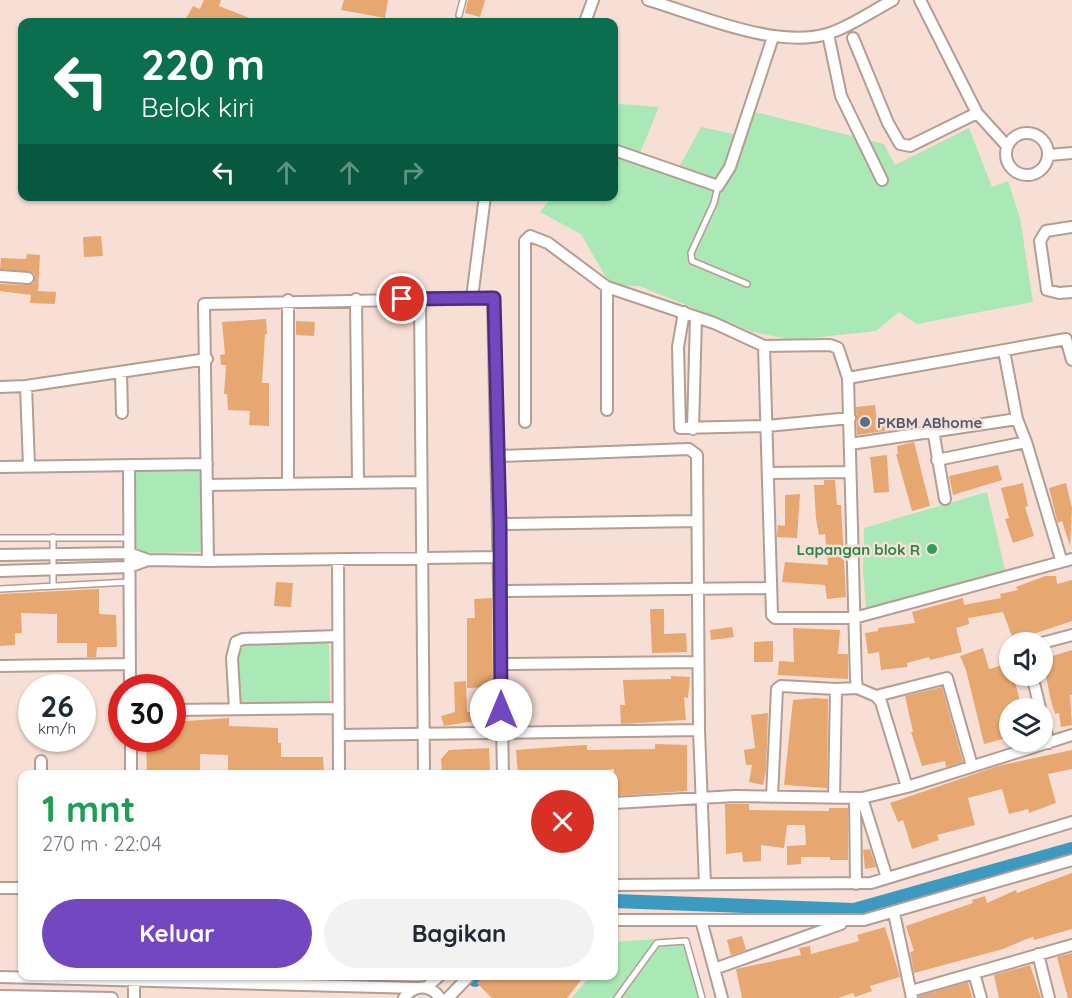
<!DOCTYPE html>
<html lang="id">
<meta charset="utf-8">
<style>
body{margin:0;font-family:Quicksand,sans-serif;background:#f2f2f3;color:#1f2937;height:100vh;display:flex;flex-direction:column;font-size:22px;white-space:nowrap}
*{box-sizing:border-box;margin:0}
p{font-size:20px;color:#747a83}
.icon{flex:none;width:33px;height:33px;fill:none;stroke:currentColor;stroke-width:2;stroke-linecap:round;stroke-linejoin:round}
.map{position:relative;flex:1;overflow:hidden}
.drawer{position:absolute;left:18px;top:770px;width:600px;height:210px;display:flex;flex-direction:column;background:#fff;border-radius:12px;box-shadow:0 2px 4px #0004}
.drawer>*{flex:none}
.guide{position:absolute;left:18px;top:18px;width:600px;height:183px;border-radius:12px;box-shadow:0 2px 4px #0004;background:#0b6e4f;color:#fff;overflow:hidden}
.fabs{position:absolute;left:999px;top:632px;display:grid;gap:12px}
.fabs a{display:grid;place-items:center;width:54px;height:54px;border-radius:50%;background:#fff;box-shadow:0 2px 4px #0004;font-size:30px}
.speed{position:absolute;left:18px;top:674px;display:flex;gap:12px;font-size:30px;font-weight:700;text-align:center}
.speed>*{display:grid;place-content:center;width:78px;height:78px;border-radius:50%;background:#fff;box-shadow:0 2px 4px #0004;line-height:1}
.speed small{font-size:15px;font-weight:400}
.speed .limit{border:9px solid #d22;background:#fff;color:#111}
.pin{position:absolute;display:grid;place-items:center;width:51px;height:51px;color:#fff;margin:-26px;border:3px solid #fff;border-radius:50%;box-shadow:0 2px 6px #0007}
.me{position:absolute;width:66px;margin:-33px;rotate:0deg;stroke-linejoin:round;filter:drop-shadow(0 0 4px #0008)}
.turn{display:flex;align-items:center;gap:21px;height:126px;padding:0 24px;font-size:27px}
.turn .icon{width:78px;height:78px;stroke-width:2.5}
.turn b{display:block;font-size:42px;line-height:51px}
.lanes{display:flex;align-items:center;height:57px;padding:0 24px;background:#0003;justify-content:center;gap:30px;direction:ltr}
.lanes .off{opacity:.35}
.round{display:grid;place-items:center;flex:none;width:63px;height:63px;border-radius:32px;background:#f2f2f3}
.summary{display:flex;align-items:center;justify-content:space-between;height:102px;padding:0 24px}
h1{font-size:36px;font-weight:700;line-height:45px;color:#1e9e55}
.button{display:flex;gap:12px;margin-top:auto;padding:12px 24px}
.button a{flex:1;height:69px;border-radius:36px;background:#7347c0;color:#fff;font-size:24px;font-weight:700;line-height:69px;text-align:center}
.button a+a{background:#f2f2f3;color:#1f2937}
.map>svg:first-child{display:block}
</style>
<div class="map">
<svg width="1072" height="998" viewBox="0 0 1072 998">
<rect width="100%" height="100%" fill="#f7dfd5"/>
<path fill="#aae8b6" d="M620 104 659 107 638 158 679 167 701 127 742 136 755 112 884 144 895 165 969 128 992 187 1008 181 1020 218 1033 302 917 324 899 312 876 331 792 340 753 332 639 286H611L581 234 540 212 552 197 614 196V108Z
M201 469 202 552 136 553 134 470Z
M987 492 1005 570 866 609 863 571 864 528Z
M329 642 330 702 239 703 238 645Z
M683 937 699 998H572L591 975H614V942Z"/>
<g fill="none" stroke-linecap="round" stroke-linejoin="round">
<path stroke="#3c99c0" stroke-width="14" d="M614 901 854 910 1072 849
M475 980 480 975"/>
</g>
<path fill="#e7a771" d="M204 0H221L219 6 260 22H184L193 6 200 9Z
M344 0H388L385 18 341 10Z
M468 0H485L480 17 465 13Z
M101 236 103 256 84 257 83 237Z
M27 254 40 255 38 291 56 292 55 304 30 303 31 295 0 291V284L27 285 34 283 35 275 32 272 0 269 1 258 26 259Z
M266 319 267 334H265L262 383H269V426L249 425 250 411 228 410 227 394H224L226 365H221L220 355 225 354 222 322Z
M296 321 315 322 314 336 296 335Z
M875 405 877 422 884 420 885 431 857 435 856 407Z
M914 442 930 506 912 511 896 454H898L897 446Z
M887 455 889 492 874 493 870 457Z
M998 465 1002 480 953 495 949 476Z
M824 480H835L837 505H841L846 597 827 599 825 585 782 582 785 562 828 565 825 534 819 535 816 519 814 485H824Z
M1023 483 1028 506 1025 507 1034 536 1013 543 1005 519 1009 518 1001 488Z
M1066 483 1072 508 1070 546 1062 521 1058 523 1057 520 1049 488Z
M800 494 797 538 777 537 778 525 785 526V495Z
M1045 576H1056L1057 584 1072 580V621L1033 634 1034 638 1014 642 1003 612 968 618 969 624 956 628 962 652 930 660 929 657 907 663V667L881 670 879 652 868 654 865 633 878 631V628L915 623 912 612 963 598 964 605 1001 598 1000 594 1018 590 1016 587Z
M276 582 293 583 291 607 274 606Z
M99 589V614L116 615 117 647H97L96 657H87V643H57V614L21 613 22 633H15V645L0 646V594Z
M492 598 493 687 467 688V618H475L474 599Z
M650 609H664V634L686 633 687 652 652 653Z
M732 627 734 637 711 640 710 630Z
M793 628 840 630 838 654H848V679L778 675 779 661 794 662Z
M773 641V662H754V642Z
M983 648 989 669 1010 663V675H1013L1022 708H1010V737L984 744 966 670 960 656Z
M1072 650V695H1070L1072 725 1061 727 1059 713 1055 714 1050 697 1043 659Z
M671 676 690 677 688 698 684 697 686 720 621 724 620 705H625L623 680 671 679Z
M466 681 467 712 493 710V721L481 722 480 720 444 726 441 716 455 712 454 682Z
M942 687 963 762 946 767 945 761 922 766 911 732H913L905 696Z
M815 698 828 699 827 788 784 785 793 700Z
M768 713 766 771 763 785 749 782 752 765H746L744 750 755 748 751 715Z
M229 718V726L278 728V743H281V757H323L324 774H228V755L200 754V774H147L146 738H172V722Z
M655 744 687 745V791L614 796V769L574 774V771L518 774 516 750 568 746 587 745V750L655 749Z
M489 748 490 770 442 773 441 759 449 750Z
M1072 750V769L1048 774 1056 803 1029 813 1028 809 1009 814 1002 789 968 798 975 825 937 835 939 840 912 849 903 820 898 822 890 803 998 766Z
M725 804H749V810L829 811V808H848V860H830V857H801V864L787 865V846L806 845 805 825H787L784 848 761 845V861L743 862 742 852 726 854Z
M870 849 876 867 865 869 863 850Z
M1072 873V929L1034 940 1033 937 1024 940 1003 949 914 973 910 952 914 951 906 926 973 903 972 900 985 896 987 903 1016 890 1017 893Z
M885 927 900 977 870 986 872 991 855 997 853 993 838 998H742L736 969 801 955 799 948 810 946 811 954 859 941 857 935Z
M742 936 746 950 731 955 727 940Z
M1072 953V998H1068L1057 957Z
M1030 965 1041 998H999L994 975Z
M485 975H585L567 998H492L477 983Z
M968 982 972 998H919V996Z"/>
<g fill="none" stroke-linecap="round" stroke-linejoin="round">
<g stroke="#b39d94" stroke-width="8">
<path id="service" d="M459 15 463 0
M718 186 714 203 691 253 692 261 747 284
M53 537V586
M0 538H129
M0 589 130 582
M617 998 657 943 686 941 702 998"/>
</g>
<g stroke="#b39d94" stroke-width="14">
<path id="minor" d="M648 0C699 15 775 49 827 34 850 27 872 11 893 0
M920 0 977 113 1007 146
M585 22 593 0
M828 34 841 96 882 180
M853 38 888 123 900 144 910 146 977 113
M1006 154a21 21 0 1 1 42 0a21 21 0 1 1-42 0Z
M614 150 718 186 730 167 773 37
M1049 155 1072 153
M1072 227 1046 231 1040 241 1047 290 1059 293 1072 292
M0 276 28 278
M472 298 485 196
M356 299 358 482
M420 299 424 774
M288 300V482
M684 312 678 347 680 428 767 426 850 418
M764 346 772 615 775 618H854L1072 559
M1004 351 1017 419 1026 442 1060 556
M121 373 122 413
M848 378 1066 339 1072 360
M26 386 29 466
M0 387 26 386 207 359
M607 410V287
M525 422V241L530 236 548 243 607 287 714 323 764 346 830 345 838 348 848 378 856 679 857 688 876 696 881 702 907 787
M693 429 696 317
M933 430 945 499
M850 444 1017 419
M498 456 689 449 697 455 699 730 705 884
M937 460 1026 442
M129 465 130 687
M0 467 207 464
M768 473 850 472
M207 485 421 482
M500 524 697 521
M0 555 129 553 148 560 208 561 500 557
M338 559 339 774
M208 561 204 304 493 298 503 774
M0 571 129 567 148 560
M500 591 771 588
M1042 643 1072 635
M501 664 698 662
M0 666 130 664
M1032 675 1040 708
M876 696 947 678 972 766
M235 709 232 658 236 642 243 639 338 636
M172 710 339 708
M1042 718 1049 743
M339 735 699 730
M131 738V774
M41 761V774
M772 797 777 689 781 686 836 689
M834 797 836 689 857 688
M855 798 856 884
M862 798 887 878
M614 803 735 796 862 798 907 787 1072 735
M614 885 871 883 1072 822
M0 888H22
M894 913 912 998
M614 920H864L1072 860
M701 920 722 998
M1038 954 1049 998
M714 969 841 924
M974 973 981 998
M134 975V998
M0 977 418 988
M426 988 440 975
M911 991 1072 945
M0 996 112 998
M404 998C414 984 430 984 440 998
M448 998 470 975"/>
</g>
<use href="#service" stroke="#fff" stroke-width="5"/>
<use href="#minor" stroke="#fff" stroke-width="10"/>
</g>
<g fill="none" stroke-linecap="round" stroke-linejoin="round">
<g stroke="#4b2e7d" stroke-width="15">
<path id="route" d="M402 299 494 298 500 524 501 710"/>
</g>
<use href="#route" stroke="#7347c0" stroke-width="10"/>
</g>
<circle fill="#5c6f8a" stroke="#f7dfd5" stroke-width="2" cx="865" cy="422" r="6"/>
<circle fill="#2e9e5b" stroke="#f7dfd5" stroke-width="2" cx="932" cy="549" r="6"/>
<g text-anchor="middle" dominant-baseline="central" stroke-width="5" stroke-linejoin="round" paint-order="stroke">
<g font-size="15" font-weight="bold" fill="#4e5e75" stroke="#f7dfd5" text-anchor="start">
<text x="877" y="422">PKBM ABhome</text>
</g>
<g font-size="15" font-weight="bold" fill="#27864d" stroke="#f7dfd5" text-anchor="end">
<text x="920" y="549">Lapangan blok R</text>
</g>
</g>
</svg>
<div class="fabs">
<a><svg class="icon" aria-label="sound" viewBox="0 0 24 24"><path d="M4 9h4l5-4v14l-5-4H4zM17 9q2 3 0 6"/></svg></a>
<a><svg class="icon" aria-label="layers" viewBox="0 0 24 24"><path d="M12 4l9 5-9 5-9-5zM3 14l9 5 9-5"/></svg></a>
</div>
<div class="speed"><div>26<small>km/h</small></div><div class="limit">30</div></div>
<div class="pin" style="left:402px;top:299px;background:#d93025"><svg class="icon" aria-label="arrive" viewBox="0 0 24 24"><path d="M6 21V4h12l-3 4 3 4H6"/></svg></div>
<svg class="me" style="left:501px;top:710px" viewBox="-20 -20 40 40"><circle r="19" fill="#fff"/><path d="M0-13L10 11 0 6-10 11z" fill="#7347c0"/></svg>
<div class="guide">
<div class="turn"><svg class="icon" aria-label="left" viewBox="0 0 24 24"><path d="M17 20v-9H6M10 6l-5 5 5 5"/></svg><div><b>220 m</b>Belok kiri</div></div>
<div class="lanes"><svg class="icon" aria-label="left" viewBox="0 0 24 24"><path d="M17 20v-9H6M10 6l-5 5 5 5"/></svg><svg class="icon off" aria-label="ahead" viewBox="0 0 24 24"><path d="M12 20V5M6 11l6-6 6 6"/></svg><svg class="icon off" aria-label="ahead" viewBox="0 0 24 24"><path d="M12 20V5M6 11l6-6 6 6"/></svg><svg class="icon off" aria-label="right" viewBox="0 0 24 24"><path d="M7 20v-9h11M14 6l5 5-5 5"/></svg></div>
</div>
<section class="drawer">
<div class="summary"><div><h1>1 mnt</h1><p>270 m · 22:04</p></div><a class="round" style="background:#d93025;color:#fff"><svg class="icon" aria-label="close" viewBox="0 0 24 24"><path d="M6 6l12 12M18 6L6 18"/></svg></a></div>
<div class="button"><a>Keluar</a><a>Bagikan</a></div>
</section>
</div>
